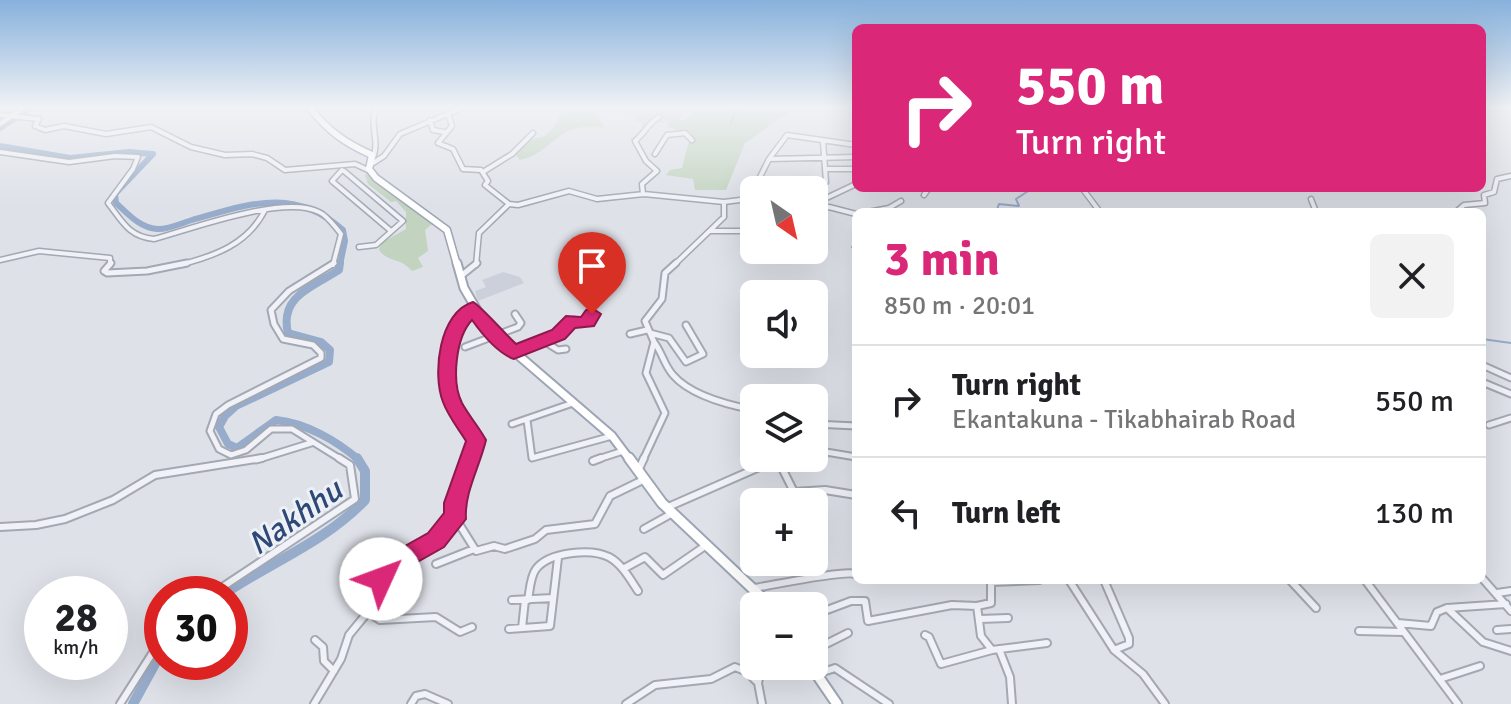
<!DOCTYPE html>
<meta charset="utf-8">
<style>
body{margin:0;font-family:Signika,sans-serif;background:#f2f2f2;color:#202124;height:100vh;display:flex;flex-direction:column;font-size:30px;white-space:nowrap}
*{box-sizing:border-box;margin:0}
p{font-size:26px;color:#757577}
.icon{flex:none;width:44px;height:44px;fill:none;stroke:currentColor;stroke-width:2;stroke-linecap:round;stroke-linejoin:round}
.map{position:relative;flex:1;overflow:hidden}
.sheet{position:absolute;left:852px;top:208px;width:634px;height:376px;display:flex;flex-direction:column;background:#fff;border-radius:12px;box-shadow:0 8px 32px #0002}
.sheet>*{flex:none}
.banner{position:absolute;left:852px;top:24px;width:634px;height:168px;border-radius:12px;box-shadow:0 8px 32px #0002;background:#db2777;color:#fff;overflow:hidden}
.needle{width:52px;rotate:146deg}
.buttons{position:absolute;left:740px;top:176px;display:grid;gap:16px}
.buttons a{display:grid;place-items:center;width:88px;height:88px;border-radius:12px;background:#fff;box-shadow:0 8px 32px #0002;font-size:40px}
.speed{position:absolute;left:24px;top:576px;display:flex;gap:16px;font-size:40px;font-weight:700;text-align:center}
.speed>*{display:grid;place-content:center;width:104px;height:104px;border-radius:50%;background:#fff;box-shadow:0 8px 32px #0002;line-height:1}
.speed small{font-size:20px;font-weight:400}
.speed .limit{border:12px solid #d22;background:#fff;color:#111}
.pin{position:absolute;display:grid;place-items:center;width:68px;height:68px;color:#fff;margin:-82px -34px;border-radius:50% 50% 50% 0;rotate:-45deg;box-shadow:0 0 8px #0007}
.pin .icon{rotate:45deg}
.me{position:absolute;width:88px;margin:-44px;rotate:47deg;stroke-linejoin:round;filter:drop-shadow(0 0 6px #0008)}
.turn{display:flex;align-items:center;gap:28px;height:168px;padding:0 32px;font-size:36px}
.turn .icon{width:104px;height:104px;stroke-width:2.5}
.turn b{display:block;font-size:56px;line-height:68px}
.round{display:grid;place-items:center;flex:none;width:84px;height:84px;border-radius:12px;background:#f2f2f2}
.overview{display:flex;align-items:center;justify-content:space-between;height:136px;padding:0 32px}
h1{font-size:48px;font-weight:700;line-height:60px;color:#db2777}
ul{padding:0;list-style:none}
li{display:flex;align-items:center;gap:24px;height:112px;padding:0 32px;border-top:2px solid #e0e0e0}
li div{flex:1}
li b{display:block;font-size:30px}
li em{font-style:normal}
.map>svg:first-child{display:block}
</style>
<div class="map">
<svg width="1511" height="704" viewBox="0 0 1511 704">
<rect width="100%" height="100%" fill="#dee1e8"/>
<path fill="#ccd0db" d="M601 108H689L677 122 651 123 647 135 636 142 630 140 642 129V123L635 122 636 115 600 112Z
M503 272 520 277 524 283 478 301 475 291 486 287 482 280Z"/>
<path fill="#c2d3bf" d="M564 108H594L591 110 597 115 604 127C553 122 557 151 520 160L516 155 529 140 545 136 554 127Z
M697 108H795L745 143 726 190H695L693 179 666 175 670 170 682 168 691 133 667 127 669 122 686 120Z
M369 173 415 206 432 224 425 230 428 251 418 258 423 267 412 271C399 256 390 264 379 250L381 243 406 229V212L396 201 391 202 368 184 365 175Z"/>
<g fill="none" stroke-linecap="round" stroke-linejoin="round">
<path stroke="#97accb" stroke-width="2" d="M731 122 737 108
M996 212 999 204 1019 206 1016 199 1033 188
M852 247 856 249
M1482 339 1511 343"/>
<path stroke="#97accb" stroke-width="6" d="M0 128 31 108
M0 146 70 158 129 152 153 154 115 194 116 203C128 214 140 228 157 229 167 230 182 223 192 220 249 204 294 186 343 230L345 241 340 265"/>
<path stroke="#97accb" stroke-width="8" d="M340 263 339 270C313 287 279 296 288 333L321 342 330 350 329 362 236 406 225 416 219 427 228 444 237 448 276 420C306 423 337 441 359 460"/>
<path stroke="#97accb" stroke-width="10" d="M224 594C271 562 325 542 365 500V471L357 458
M133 704 162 651"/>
<g stroke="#a3a8b2" stroke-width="7">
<path id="minor-far2" d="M448 114 452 126 438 143 453 149 463 169 481 170 488 181 485 185 509 204
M0 115 39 119 35 126 45 130 64 126 106 134 151 127 191 147 225 155 252 154 267 158 285 170 355 164 370 171
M430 120 433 130 444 132
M0 124 23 108
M0 152 69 162 115 156 138 157 133 169 108 203C122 221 129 237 154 239 191 229 284 194 319 212 328 216 335 227 341 234L333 265
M655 154 667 135 685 133 692 140
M373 158C380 141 369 125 376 108
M769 159 787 135 856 145
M370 165 384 156 400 134 462 108
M826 169H856
M342 170 332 181 391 231
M344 171 403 221 376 245 359 247
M483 172 512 154 533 133
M1082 188 1100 212
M765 190 826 182 823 141
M752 193 769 159 856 157
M643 194 642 184 657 171 646 161 635 141C645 133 648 123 659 117
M924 195 929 188
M1311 199 1316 212
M818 202 856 184
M509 204 518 205 569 191 597 199 644 194 724 202 748 199 754 194
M814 210 829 207 856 214
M868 212 889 208 901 201
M1456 212 1464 205 1485 203 1484 195 1494 192 1497 179 1511 176
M711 231H754
M0 260 39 251 110 258V265
M179 265C215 256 248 244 265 210
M476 265 479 233 509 204
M674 265 724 217V202"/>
</g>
<g stroke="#a3a8b2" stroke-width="9">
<path id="minor-far1" d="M111 263 104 271 107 273 147 271 187 263
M334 263 289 291 271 310 274 324 283 339 313 345 321 353V358L228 405 216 414 210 431 219 449 231 455 246 450 271 429H292L342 460
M461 276 477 263
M650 333 669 338 686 362 703 354 686 325
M630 334 647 330
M549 339 565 331V324L574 320 583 323 592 314
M654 342C662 352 664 365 673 375 691 396 728 405 754 410
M465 347 518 327 521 323 515 314
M514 352 542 340 558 350 566 349
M1482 365 1511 378
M1482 382 1511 394
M527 420 532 458 612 436
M512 424 573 403
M814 424 856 426
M1489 425 1511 418
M814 450 856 457
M256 460 311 443
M470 460 476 440C445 390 433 357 473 308
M595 460 623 451
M643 460 665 413 646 373 654 342 645 321 662 299 665 273 676 263
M775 460 780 458"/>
</g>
<g stroke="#a3a8b2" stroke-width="10">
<path id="minor" d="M778 460 794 492 825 490 856 495
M593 461 601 458
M638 471 644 458
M668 507 780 458
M456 519 476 551 494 546 505 549 535 539 546 530 595 524 610 496 643 480
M0 527 36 525 65 519 113 500 155 475 262 458
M644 529 671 514
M436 564 474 549
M623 569 645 557 663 575 705 546
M1482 578 1511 611
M1069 580 1114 650
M1104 580 1129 638V644L1114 650 1143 674 1165 704
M1290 580 1316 608
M1365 580 1458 704
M754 588C774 585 842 570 856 574
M1497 593 1511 591
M212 594 355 499 350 465 339 458
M512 600 553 598
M528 600C530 590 530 577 536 569 549 552 591 548 609 557 622 564 630 579 638 591
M977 606 991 603V582L1039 580
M1447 608 1483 642 1511 651
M368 612 380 620 436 617 460 632 472 627
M819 613 851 601H865L868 621 952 605 977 606 981 636 992 650 1047 643
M980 619 1008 618
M1398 623 1431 626 1437 612 1447 608 1506 604
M522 628 525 600
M509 629 550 626 558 558
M1497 630 1511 629
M1359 631 1403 632
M925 635 929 637 941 664 992 650
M315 640 323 647 324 661 334 671
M999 649 1010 677 1012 704
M814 650 848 633
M762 666 758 683 762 704
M817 674 835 668 889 704
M1440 679 1480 666
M120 704 162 638
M314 704 341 659 349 635 381 596 382 572 406 554 436 540 451 520 456 519V499L471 458
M411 704 416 696 425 694 448 704
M626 704 655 685 711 679 735 667 747 672 758 683"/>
</g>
<g stroke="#9da5b5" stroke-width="9">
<path id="major-far2" d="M310 108C328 131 345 143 372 155L369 169 376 178 447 230 457 265"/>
</g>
<g stroke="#9da5b5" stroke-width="11">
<path id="major-far1" d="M457 263 464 288 488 329 612 436 630 460"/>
</g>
<g stroke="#9da5b5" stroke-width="13">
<path id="major" d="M629 458 662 503 771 606
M811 666 837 704"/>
</g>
<use href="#minor-far2" stroke="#f1f2f7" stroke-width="4"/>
<use href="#minor-far1" stroke="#f1f2f7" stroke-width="5"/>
<use href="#minor" stroke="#f1f2f7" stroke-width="6"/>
<use href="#major-far2" stroke="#fff" stroke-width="6"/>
<use href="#major-far1" stroke="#fff" stroke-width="7"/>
<use href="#major" stroke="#fff" stroke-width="9"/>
</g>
<linearGradient id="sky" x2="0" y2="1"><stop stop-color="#87b1dc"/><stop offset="0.52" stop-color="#f0f2f5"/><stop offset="1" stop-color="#f0f2f5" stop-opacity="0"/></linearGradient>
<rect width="1511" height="206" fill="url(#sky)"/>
<path fill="#db2777" stroke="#8e194d" stroke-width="2" d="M473 302C479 304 507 336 516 344L552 330 566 316 581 317 586 310 592 308 601 314 594 326 575 328 565 339 514 359C497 353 482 334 472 320 456 337 451 381 462 403 469 416 479 427 486 440 480 466 464 493 466 519L444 547 398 573 389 586 381 589 372 586 369 579 382 559 428 533 444 513V503L466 441C458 428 448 416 443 402 432 374 439 312 473 302Z"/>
<g text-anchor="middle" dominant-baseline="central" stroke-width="6" stroke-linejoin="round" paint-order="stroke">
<g font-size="32" font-style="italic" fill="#2e4976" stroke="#edf0f6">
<text transform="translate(295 517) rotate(-35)">Nakhhu</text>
</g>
</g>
</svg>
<div class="buttons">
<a><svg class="needle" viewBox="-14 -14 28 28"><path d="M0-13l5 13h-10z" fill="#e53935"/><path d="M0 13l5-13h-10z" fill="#757577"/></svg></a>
<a><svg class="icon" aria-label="sound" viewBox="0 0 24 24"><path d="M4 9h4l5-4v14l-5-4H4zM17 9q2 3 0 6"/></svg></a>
<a><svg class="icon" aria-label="layers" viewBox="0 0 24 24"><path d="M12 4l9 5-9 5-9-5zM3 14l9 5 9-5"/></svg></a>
<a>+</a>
<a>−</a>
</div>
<div class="speed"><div>28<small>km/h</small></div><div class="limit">30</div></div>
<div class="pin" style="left:592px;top:314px;background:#d93025"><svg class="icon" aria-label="arrive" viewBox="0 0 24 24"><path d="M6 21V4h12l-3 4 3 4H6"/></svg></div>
<svg class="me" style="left:381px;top:579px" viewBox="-20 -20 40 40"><circle r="19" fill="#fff"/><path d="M0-13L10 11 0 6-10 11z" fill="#db2777"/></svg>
<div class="banner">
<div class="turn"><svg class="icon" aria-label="right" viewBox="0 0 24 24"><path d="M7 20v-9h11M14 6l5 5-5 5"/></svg><div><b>550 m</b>Turn right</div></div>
</div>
<section class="sheet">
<div class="overview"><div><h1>3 min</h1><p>850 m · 20:01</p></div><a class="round"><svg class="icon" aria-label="close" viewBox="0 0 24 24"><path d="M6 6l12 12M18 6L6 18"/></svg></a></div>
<ul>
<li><svg class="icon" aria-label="right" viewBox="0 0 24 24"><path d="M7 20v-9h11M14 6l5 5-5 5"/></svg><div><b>Turn right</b><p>Ekantakuna - Tikabhairab Road</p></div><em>550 m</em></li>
<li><svg class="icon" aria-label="left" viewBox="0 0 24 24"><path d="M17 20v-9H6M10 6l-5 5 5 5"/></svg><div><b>Turn left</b></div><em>130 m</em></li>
</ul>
</section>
</div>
